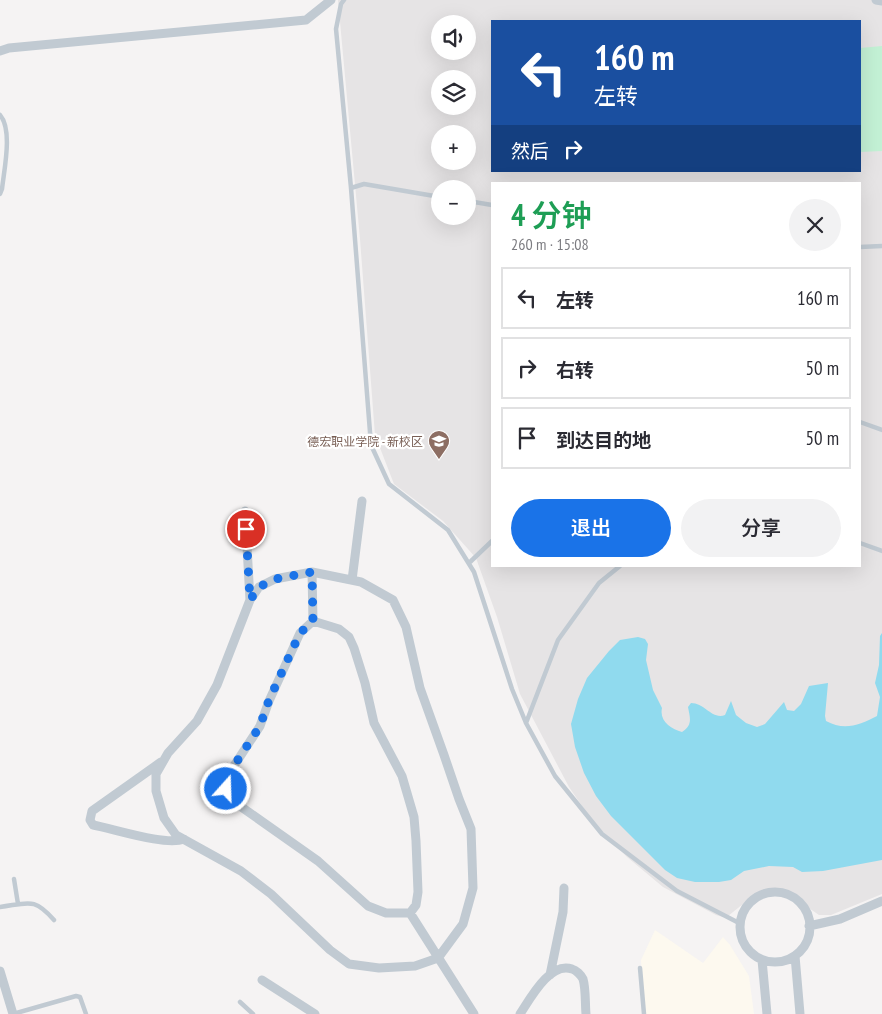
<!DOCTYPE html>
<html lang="zh">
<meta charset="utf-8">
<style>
body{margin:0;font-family:"PT Sans Narrow","Noto Sans SC",sans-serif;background:#f2f2f3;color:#2b2b33;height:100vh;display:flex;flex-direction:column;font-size:19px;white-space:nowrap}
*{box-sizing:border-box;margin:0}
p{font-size:16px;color:#7c7c81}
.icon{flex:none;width:28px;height:28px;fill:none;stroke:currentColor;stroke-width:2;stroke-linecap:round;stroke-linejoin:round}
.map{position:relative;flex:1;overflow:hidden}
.side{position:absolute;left:491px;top:182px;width:370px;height:385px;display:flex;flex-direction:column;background:#fff;border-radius:0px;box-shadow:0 5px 20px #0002}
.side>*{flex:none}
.top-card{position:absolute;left:491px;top:20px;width:370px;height:152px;border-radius:0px;box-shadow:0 5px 20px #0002;background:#1a4fa0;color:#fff;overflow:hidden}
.buttons{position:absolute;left:431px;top:15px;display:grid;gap:10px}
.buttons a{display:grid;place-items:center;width:45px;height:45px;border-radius:50%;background:#fff;box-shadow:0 5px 20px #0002;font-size:25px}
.pin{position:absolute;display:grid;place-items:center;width:42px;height:42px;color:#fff;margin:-21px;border:2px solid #fff;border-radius:50%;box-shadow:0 1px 5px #0007}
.me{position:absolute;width:55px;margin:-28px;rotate:20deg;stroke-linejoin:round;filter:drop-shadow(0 0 4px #0008)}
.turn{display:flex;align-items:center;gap:18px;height:105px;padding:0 20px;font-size:22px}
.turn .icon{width:65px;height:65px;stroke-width:2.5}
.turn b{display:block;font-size:35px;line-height:42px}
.then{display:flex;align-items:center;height:48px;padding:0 20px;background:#0003;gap:10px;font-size:19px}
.round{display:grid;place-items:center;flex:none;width:52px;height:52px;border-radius:26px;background:#f2f2f3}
.headline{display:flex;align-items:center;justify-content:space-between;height:85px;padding:0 20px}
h1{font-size:30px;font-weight:600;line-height:38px;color:#1e9e55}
.cta{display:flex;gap:10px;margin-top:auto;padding:10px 20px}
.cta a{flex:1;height:58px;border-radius:30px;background:#1a73e8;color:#fff;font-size:20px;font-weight:600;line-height:58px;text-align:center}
.cta a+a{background:#f2f2f3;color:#2b2b33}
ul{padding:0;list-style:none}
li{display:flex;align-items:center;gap:15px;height:62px;margin:0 10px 8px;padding:0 10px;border:2px solid #e1e1e2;border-radius:0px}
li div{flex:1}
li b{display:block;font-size:19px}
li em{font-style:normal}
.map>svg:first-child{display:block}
</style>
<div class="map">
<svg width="882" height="1014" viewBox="0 0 882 1014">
<rect width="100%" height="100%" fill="#f5f3f3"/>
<path fill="#fdf9ef" d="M655 930 703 963 723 937 730 945 749 976 754 1014H644L641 960Z"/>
<path fill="#e6e4e5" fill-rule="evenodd" d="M338 0H882V894L831 915H819L793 897 777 893 763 894 748 900 728 916 723 917 716 915 663 887 627 857 593 822 569 787 520 694 497 617 476 558 443 521 394 484 375 435 360 239ZM492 21H860V171H492ZM440 24H468V51H440ZM440 79H468V106H440ZM440 134H468V161H440ZM492 184H860V566H492ZM440 189H468V216H440Z"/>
<path fill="#c3f1d5" d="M882 46V151L860 152V48Z"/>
<path fill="#90daee" d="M882 633V860L823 871 802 872 793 867 769 866 744 871 731 880 719 882H695L677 878 665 870 611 816 596 796 584 773 575 747 571 724 578 699 587 678 609 651 620 640 638 637 645 639 648 644 646 660 653 690 662 708C659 721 671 729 682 732 693 725 690 718 688 707L691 703C705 703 712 720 725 715L731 701 736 715 746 723 757 727 765 724 784 702 787 710 794 711 801 704 809 686 828 683 825 716 826 721C844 731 860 725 877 716L880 697 875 683 879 665 880 636Z"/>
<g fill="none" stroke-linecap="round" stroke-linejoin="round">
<path stroke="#c1cad2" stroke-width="4.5" d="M344 0 341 4 336 29 351 188 371 445 389 484 448 530 474 572 512 689 526 723 555 776 602 834 677 891 739 923
M0 115C13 130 4 170 2 189L0 194
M351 188 364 184 440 197
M468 201 492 205
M860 247 882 246
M860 422 882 430
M860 543 882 551
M469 563 492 541
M526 723 558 640 599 583 620 566
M14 879 18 904
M0 907C29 903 34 897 54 920
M640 968 644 1014
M240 1002 253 1014
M13 1014 76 996 80 997 86 1014"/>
<path stroke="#c1cad2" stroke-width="9" d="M876 0 882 1
M0 51 9 48 306 20 331 0
M245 511 250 600
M312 572 361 582 393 600 406 627 420 688 444 755 459 799 471 829 473 888 463 924 438 958 415 966 379 968 349 964 330 950 271 894 241 871 176 835 164 818 156 791V774L168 753 197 721 217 685 250 600 259 587 275 579Z
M312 572 313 621
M352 580 362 501
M313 621 339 629 349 637 354 648 365 683 374 723 402 776 414 817 416 841 418 892 416 905 410 913H386L368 906 318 861 240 806 230 798 226 789 228 775 260 726 269 701 300 633Z
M161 762 92 811 90 820 93 825C115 829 165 846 184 839
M740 927a35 35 0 1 1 70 0a35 35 0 1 1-70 0Z
M410 913 474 1014
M809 926 840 919 882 901
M795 956 800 1014
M762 960 767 1014
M0 971 13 1014
M550 975 563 912 564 888
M262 980 315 1014
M520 1014C530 999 550 961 572 969 576 970 581 975 583 979 586 989 585 1004 586 1014"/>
</g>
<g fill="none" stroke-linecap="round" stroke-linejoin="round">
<path stroke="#1a73e8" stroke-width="9" stroke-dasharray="0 16.2" d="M226 789 228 775 260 726 269 700 300 633 313 621 312 572 275 579 259 587 250 600 246 529"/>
</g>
<defs>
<g id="school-pin" transform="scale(1.125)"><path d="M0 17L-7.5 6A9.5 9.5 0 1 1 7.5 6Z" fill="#8d6e63" stroke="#fff"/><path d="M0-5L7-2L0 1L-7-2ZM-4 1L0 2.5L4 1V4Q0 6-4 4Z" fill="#fff"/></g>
</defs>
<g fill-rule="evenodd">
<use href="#school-pin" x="439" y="441"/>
</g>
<g text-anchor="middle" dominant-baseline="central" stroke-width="4.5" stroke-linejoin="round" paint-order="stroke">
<g font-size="12" fill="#785e54" stroke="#fff" text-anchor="end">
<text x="423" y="441">德宏职业学院 - 新校区</text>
</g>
</g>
</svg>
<div class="buttons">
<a><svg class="icon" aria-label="sound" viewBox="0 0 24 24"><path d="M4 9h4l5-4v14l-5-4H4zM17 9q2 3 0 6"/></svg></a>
<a><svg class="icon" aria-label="layers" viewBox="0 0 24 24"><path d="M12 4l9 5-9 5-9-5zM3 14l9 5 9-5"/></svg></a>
<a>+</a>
<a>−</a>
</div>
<div class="pin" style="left:246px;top:529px;background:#d93025"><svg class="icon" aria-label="arrive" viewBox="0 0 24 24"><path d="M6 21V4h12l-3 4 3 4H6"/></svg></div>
<svg class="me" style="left:226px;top:789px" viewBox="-20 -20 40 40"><circle r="17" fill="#1a73e8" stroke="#fff" stroke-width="3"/><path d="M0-11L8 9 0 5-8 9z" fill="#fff"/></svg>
<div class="top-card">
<div class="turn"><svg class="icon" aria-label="left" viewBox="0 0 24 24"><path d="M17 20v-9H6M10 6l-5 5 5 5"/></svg><div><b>160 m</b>左转</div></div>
<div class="then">然后<svg class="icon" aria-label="right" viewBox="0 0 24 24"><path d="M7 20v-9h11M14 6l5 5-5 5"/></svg></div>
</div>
<section class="side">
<div class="headline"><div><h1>4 分钟</h1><p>260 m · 15:08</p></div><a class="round"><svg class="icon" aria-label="close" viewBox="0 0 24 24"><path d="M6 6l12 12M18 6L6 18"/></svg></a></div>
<ul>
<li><svg class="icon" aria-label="left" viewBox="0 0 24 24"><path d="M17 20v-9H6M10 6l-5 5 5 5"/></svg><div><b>左转</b></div><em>160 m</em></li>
<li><svg class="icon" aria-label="right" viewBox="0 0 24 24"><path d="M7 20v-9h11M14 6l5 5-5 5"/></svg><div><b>右转</b></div><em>50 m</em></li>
<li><svg class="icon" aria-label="arrive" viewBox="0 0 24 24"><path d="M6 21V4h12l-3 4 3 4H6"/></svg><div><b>到达目的地</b></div><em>50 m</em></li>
</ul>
<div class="cta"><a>退出</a><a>分享</a></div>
</section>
</div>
